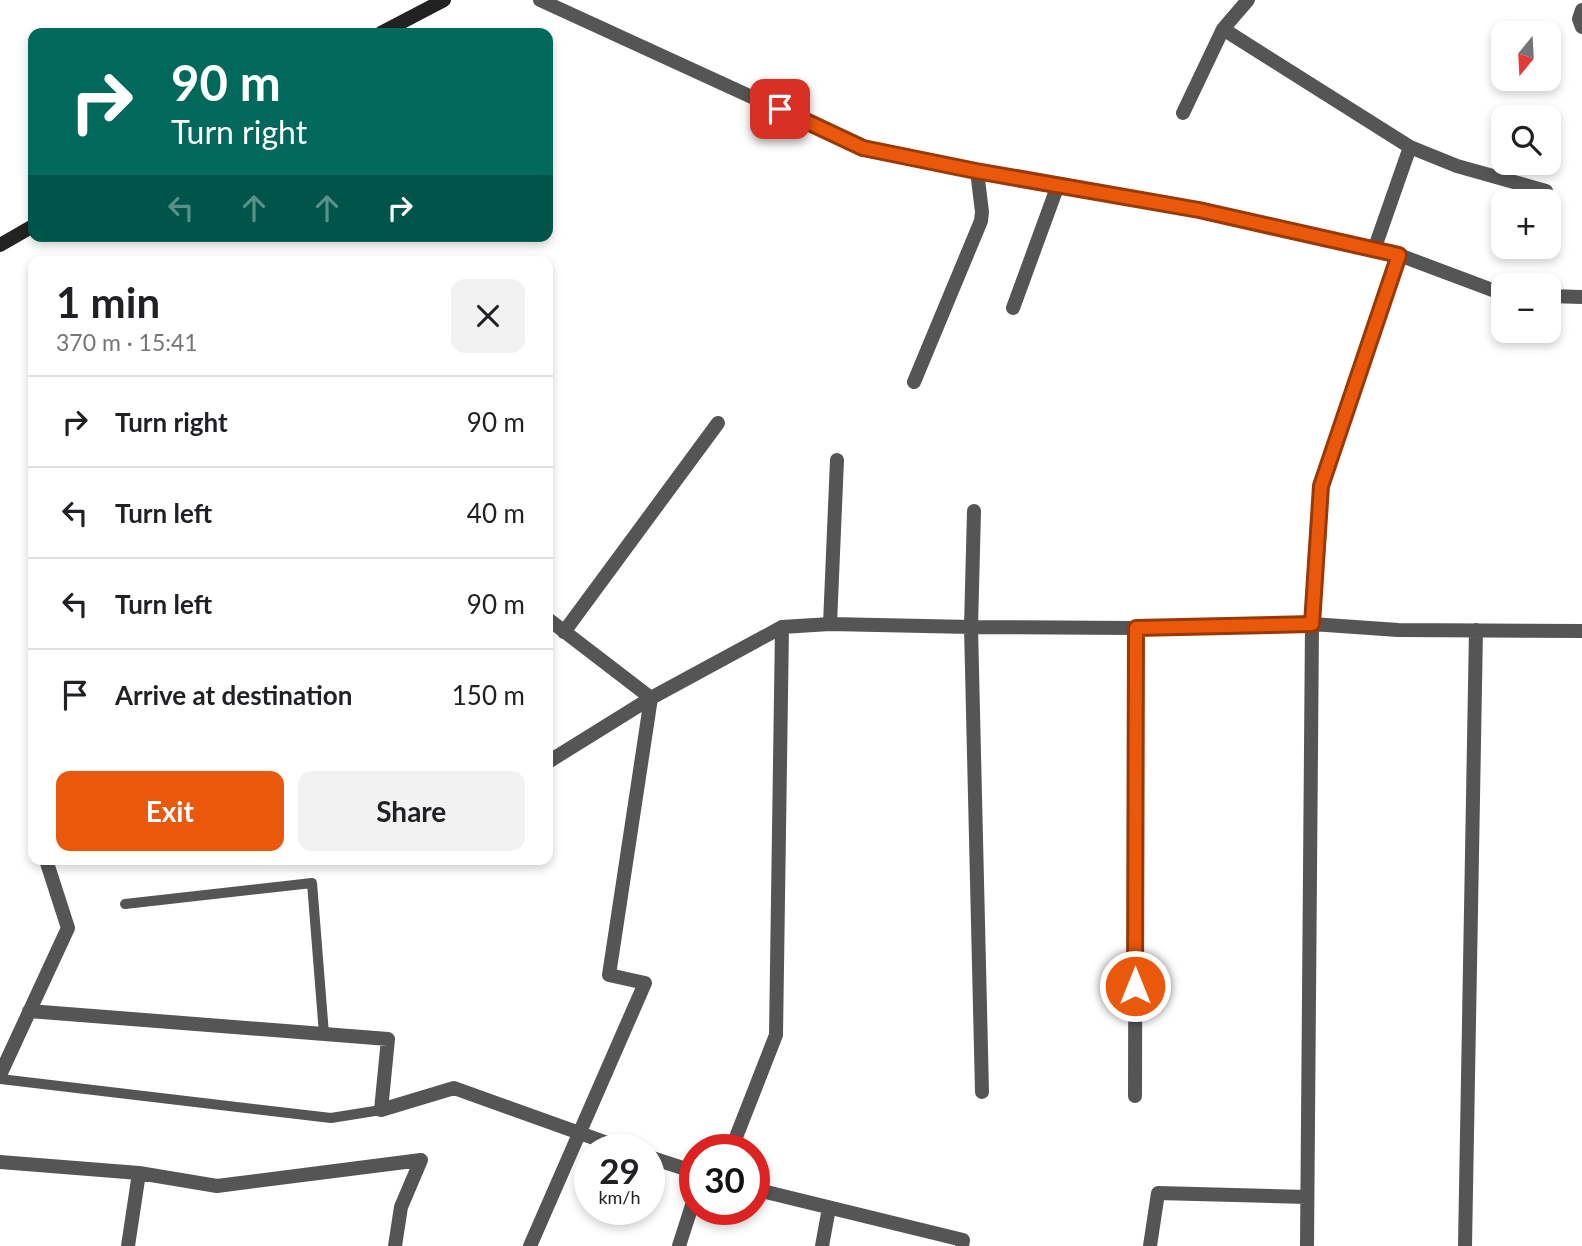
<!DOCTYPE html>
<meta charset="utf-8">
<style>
body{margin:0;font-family:Lato,sans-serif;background:#f2f2f2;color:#202124;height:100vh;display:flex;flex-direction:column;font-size:26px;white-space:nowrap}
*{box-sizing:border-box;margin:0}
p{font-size:23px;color:#757577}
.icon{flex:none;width:38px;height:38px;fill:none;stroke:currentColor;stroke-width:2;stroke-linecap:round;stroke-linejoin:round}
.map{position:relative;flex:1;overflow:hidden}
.drawer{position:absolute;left:28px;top:256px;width:525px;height:609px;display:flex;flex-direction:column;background:#fff;border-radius:14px;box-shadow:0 4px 10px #0003}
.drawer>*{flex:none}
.banner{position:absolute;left:28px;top:28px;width:525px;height:214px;border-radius:14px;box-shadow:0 4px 10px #0003;background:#00695c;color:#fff;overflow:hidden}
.needle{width:46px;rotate:198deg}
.tools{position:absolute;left:1491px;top:21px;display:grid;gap:14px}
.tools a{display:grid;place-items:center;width:70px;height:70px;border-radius:14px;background:#fff;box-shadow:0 4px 10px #0003;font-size:35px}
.speed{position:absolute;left:574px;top:1134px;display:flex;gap:14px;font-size:35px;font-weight:700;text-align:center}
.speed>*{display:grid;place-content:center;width:91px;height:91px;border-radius:50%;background:#fff;box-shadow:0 4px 10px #0003;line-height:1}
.speed small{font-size:18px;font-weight:400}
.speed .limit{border:10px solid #d22;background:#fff;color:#111}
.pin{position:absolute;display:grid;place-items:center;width:60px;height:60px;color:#fff;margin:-30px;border-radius:14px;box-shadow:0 4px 10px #0006}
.me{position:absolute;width:77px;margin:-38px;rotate:0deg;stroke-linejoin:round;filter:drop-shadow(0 0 5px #0008)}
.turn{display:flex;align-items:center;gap:24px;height:147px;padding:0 28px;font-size:32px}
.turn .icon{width:91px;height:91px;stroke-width:2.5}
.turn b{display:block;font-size:49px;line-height:60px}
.lanes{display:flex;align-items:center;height:66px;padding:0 28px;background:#0003;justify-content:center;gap:35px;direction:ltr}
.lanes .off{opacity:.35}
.round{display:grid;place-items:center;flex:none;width:74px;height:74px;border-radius:14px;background:#f2f2f2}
.overview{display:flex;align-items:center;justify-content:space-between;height:119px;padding:0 28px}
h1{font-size:42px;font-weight:700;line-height:52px}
.action{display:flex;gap:14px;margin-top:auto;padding:14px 28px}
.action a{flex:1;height:80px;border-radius:14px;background:#ea580c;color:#fff;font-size:28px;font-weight:700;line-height:80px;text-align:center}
.action a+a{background:#f2f2f2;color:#202124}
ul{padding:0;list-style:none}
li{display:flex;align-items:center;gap:21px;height:91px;padding:0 28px;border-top:2px solid #e0e0e0}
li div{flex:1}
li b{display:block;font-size:26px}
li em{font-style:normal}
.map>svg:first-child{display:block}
</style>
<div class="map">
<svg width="1582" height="1246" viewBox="0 0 1582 1246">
<rect width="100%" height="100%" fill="#fff"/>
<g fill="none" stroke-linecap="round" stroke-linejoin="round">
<path stroke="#555" stroke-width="10" d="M125 904 312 883 324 1034
M0 1079 331 1118 381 1110"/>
<path stroke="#555" stroke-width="14" d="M540 0 863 148 977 171 1199 210 1399 255 1503 294
M1582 10 1579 19 1582 27
M1223 29 1410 147 1457 166 1546 191
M1183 113 1223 29 1248 0
M1374 250 1410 147
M1549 296 1582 297
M1013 308 1058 185
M914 382 981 221 982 212 977 171
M974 511 971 627 982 1092
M830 624 837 460
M564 632 718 423
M548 762 651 698 782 627 830 624 971 627 1136 628 1312 624 1398 630 1582 631
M29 1011 388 1039 381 1110 454 1088 627 1150
M0 1075 68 928 47 863 48 859
M1135 1096 1136 628
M731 1150 776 1035 782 627
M649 1157 695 1172
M0 1162 139 1173
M754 1189 963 1240 962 1246
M128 1246 139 1173 217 1186 421 1160 401 1207 395 1246
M530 1246 645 983 609 975 651 698 548 619
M679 1246 695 1196
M822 1246 829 1208
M1150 1246 1158 1193 1307 1197
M1307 1246 1312 624 1321 486 1399 255
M1465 1246 1476 630"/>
<path stroke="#222" stroke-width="14" d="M381 33 444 0
M0 245 33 226"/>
</g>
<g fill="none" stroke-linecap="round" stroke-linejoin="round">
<g stroke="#983908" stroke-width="18">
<path id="route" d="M780 109 863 148 976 171 1199 210 1399 255 1321 486 1312 624 1136 628 1135 986"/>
</g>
<use href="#route" stroke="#ea580c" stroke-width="12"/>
</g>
</svg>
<div class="tools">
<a><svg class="needle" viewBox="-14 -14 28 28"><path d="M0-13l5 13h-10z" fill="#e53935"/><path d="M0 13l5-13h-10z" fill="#757577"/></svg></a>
<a><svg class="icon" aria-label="search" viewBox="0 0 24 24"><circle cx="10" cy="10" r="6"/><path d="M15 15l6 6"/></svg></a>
<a>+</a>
<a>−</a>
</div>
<div class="speed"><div>29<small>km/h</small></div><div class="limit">30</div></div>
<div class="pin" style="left:780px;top:109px;background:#d93025"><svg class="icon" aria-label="arrive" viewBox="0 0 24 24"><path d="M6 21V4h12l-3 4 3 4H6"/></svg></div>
<svg class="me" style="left:1135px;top:986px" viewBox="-20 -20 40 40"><circle r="17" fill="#ea580c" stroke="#fff" stroke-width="3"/><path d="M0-11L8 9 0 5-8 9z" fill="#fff"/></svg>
<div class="banner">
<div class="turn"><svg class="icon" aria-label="right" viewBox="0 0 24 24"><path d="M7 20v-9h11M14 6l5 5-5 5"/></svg><div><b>90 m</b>Turn right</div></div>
<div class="lanes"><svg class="icon off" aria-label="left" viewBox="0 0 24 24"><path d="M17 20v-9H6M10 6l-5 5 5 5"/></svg><svg class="icon off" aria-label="ahead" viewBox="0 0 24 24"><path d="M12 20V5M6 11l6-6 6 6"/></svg><svg class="icon off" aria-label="ahead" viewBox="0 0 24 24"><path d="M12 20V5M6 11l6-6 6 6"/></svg><svg class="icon" aria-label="right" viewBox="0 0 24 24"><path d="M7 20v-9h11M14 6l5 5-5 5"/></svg></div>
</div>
<section class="drawer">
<div class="overview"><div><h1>1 min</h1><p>370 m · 15:41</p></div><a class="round"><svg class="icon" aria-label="close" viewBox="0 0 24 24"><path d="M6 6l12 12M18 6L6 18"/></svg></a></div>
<ul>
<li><svg class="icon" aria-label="right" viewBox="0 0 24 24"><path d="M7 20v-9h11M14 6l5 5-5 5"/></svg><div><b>Turn right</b></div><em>90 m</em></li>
<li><svg class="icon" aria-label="left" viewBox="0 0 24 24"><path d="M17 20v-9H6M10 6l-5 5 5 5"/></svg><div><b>Turn left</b></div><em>40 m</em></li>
<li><svg class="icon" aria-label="left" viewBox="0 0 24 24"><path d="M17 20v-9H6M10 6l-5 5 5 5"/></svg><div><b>Turn left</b></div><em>90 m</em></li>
<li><svg class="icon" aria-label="arrive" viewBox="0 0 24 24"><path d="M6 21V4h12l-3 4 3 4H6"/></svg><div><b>Arrive at destination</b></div><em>150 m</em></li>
</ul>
<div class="action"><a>Exit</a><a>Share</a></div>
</section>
</div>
